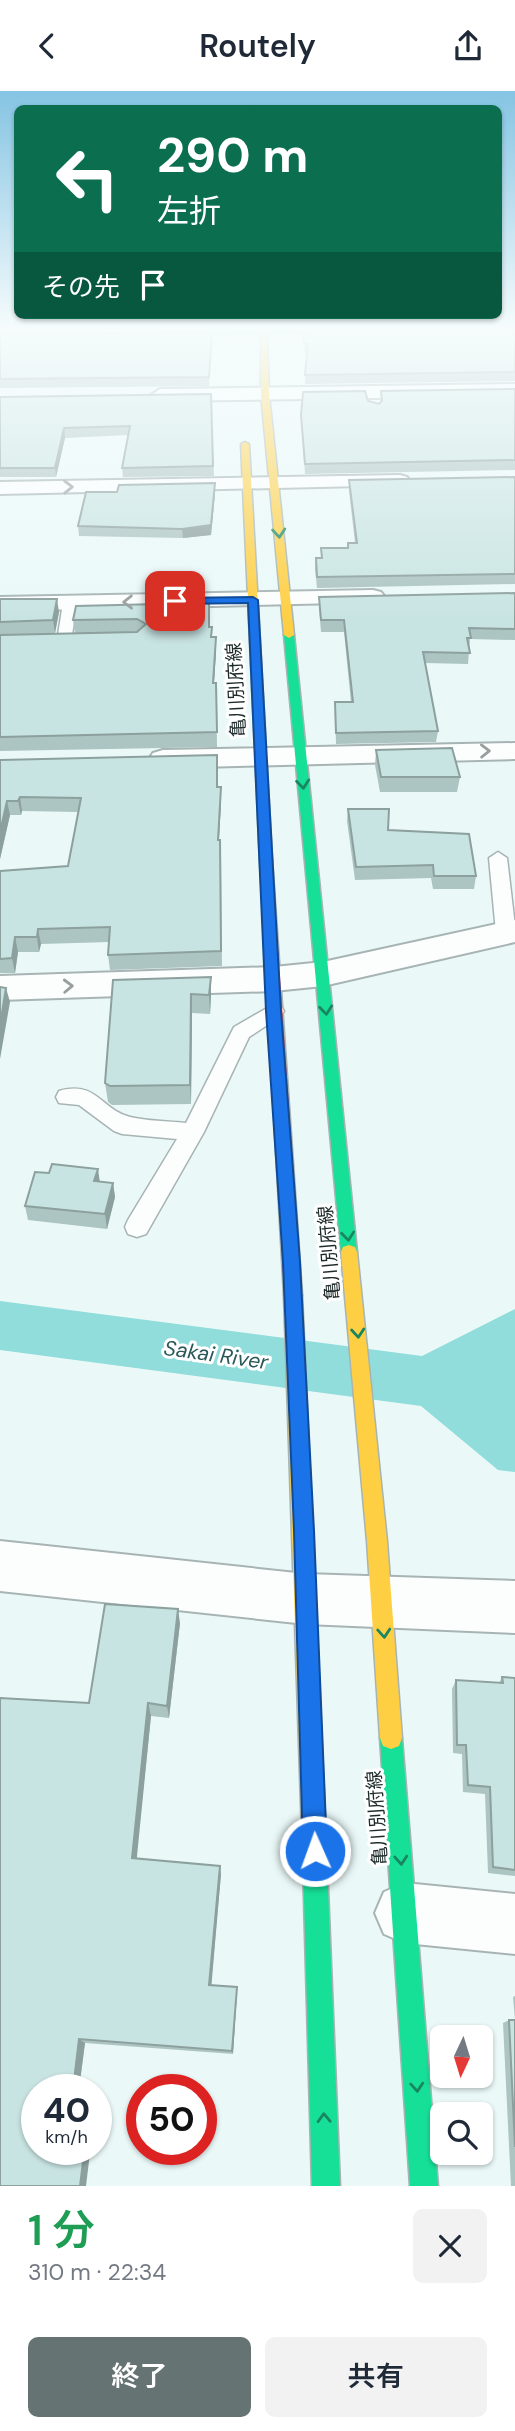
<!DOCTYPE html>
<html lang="ja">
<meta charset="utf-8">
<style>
body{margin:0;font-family:"DM Sans","Noto Sans JP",sans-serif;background:#f2f2f3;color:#1f2937;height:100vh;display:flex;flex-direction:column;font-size:26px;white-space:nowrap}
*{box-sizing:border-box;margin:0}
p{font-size:23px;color:#747a83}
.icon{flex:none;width:38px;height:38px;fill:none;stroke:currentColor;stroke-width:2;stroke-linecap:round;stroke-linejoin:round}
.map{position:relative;height:2095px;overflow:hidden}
.panel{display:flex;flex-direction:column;background:#fff;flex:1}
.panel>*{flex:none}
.banner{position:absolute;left:14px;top:14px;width:488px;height:214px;border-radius:10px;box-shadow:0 2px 5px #0004;background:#0b6e4f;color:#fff;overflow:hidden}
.needle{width:46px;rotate:184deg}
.fabs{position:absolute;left:430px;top:1934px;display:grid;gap:14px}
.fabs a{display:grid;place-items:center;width:63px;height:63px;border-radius:10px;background:#fff;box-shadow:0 2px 5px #0004;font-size:35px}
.speed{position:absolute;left:21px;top:1983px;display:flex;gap:14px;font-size:35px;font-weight:700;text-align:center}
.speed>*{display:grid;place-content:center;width:91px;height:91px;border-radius:50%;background:#fff;box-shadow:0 2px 5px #0004;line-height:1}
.speed small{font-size:18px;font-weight:400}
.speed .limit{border:10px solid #d22;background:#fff;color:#111}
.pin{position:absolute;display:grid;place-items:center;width:60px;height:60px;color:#fff;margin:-30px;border-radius:14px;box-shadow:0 4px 10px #0006}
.me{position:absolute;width:77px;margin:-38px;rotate:358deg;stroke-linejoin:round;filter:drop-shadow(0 0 5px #0008)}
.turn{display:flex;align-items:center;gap:24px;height:147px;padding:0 28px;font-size:32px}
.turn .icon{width:91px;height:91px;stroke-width:2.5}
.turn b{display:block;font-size:49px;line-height:60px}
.then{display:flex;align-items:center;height:66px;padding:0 28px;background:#0003;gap:14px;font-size:26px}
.round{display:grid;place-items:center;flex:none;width:74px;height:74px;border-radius:10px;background:#f2f2f3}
.summary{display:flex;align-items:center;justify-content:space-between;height:119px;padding:0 28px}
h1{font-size:42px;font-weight:600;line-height:52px;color:#1e9e55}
.primary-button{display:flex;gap:14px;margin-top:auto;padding:14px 28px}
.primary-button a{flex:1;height:80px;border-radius:10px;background:#657372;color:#fff;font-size:28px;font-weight:600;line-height:80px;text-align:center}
.primary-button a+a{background:#f2f2f3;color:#1f2937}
header{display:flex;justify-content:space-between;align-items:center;height:91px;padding:0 28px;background:#fff;font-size:32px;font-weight:600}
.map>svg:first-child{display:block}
</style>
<header><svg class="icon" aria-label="back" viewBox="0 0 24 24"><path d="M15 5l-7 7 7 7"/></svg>Routely<svg class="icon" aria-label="share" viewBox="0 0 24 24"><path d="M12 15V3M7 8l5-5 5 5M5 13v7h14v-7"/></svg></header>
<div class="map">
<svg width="515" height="2095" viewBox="0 0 515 2095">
<rect width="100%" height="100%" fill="#eaf9f8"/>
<path fill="#90dddb" d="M0 1210 422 1265 515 1218V1381L498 1379 421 1315 0 1259Z"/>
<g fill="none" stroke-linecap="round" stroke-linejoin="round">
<g stroke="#a7b4b3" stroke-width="3">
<path id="lane" d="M70 508 77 512 71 550 64 554 57 550 63 512Z
M498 761 507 767 515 835 513 846H499L496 841 489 767Z
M274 913 281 915 284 920 281 925 249 946 204 1041 146 1143 137 1146 128 1143 125 1136 128 1129 177 1048 122 1043 114 1040 79 1014 59 1012 56 1006 59 1000C97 989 101 1019 130 1026 147 1030 168 1030 186 1032L234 936Z"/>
</g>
<g stroke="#a7b4b3" stroke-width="4">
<path id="street" d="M515 293V305L160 310 151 304 160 298Z
M400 384 407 386 410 390 407 394 0 403V391Z
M373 499 381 501 385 506 381 511 0 520V506Z
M515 652V668L163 677 153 674 149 668 153 662 163 659Z
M515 829V851L323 895 274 900 0 909V885L274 876 323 871Z
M0 1450 306 1483 515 1490V1542L306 1533 0 1500Z
M405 1792 515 1803V1863L405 1852 384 1843 375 1822 384 1801Z"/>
</g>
<g stroke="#a7b4b3" stroke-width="3">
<path id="fast" d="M355 238 357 241 160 244 157 242 160 240Z
M289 541 294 544 357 1161 355 1166 349 1168 343 1166 341 1161 284 544Z
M391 1636 399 1639 402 1647 438 2095H410L380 1647 383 1639Z
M315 1761 323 1765 327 1773 340 2095H312L303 1773 307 1765Z"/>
</g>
<g stroke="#a7b4b3" stroke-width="3">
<path id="slow" d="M0 235H132L0 239Z
M249 235H257L267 241 269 303 294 544 289 547 284 544 261 303V242Z
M245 351 249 353 272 769 266 773 260 769 241 353Z
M349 1154 355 1156 357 1161 387 1450 402 1647 399 1655 391 1658 383 1655 380 1647 367 1450 341 1161 343 1156Z
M293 1197 299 1199 302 1204 327 1773 323 1781 315 1785 307 1781 303 1773 284 1204 287 1199Z"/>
</g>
<g stroke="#a7b4b3" stroke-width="3">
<path id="jam" d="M266 765 272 769 302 1204 299 1209 293 1211 287 1209 284 1204 260 769Z"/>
</g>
<use href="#lane" fill="#fcfefe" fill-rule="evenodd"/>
<use href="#street" fill="#fcfefe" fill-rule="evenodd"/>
<use href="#fast" fill="#16e098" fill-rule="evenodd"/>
<use href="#slow" fill="#ffcf43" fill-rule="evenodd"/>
<use href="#jam" fill="#f24e42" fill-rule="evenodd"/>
</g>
<path fill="#acc4c2" d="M0 235H106L0 236Z
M515 237V290L305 293 307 262H304L303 239Z
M212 241 209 295 0 297V243Z
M515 298V379L305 383 301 324 368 310 379 313 380 312 381 300Z
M211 303 214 385 123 386 122 377 128 344 65 347 56 386H0V306Z
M515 386V493L317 497 315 477 316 467H321V457H347L348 452H355L349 400V389Z
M215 392V402L211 444 183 447 79 445 78 435 117 401Z
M515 502V549L470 548 468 573 425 572 438 640 436 651 336 653 335 611H351L344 541H321L319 516V506Z
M0 508 59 521 55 542H75L73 529 159 513 198 511 209 536 216 560 214 592H216L217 656 0 660Z
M376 659 460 686 457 701H380L375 674Z
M0 669 221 696V711L219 749 221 763 222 875 110 879 108 864 109 851 41 853 39 861H18L15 882H0V780L68 775 78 721 22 720 21 724H10L0 768Z
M348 718 476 785 474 798H433L431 787 355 789 347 730Z
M211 886V905L210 923 192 922 191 1013 112 1014 108 1011 105 992 113 889Z
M100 1091 113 1092 115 1106 107 1138 28 1129 25 1115Z
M180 1532 169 1627 151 1625 136 1767 221 1783 211 1894 237 1896V1901L233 1963 85 1952 79 1998H37L72 2061 90 2062 0 2095 89 1612Z
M502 1586 515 1587V1785L488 1782 485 1703 463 1701 462 1663 453 1662 452 1598 456 1589 499 1592Z
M515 1905V2095H511L503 1932 509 1929H515L513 1906Z"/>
<path fill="#8ca09e" d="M64 337 65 347 56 386 55 377Z
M215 392V402L211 444 183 447 182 438Z
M57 508 59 521 55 542 53 529Z
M216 546V560L213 606V592Z
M221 696V711L218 763V749Z
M20 706 22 720 21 724 18 710Z
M7 710 10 724 0 768V741Z
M38 838 41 853 39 861 37 846Z
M15 846 18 861 15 882 12 867Z
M211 886V905L210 923 209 904Z
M6 897 10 911 0 968V934Z
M191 903 192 922 191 1013 190 994Z
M98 1078 100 1092 94 1090Z
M113 1092 115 1106 107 1138 105 1123Z
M178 1518 180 1532 169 1627 167 1615Z
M148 1612 151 1625 136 1775 132 1767Z
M220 1775 221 1783 211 1899 209 1894Z
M237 1896V1901L233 1963 232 1960Z
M79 1948 85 1952 79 1998H73Z
M84 2062H90L86 2095H80Z"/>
<path fill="#c8e4e2" stroke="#8ca09e" stroke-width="2" d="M515 237V281L305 284 308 253H304L303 239Z
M212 241 209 286 0 288V243Z
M515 298V369L305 373 301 324 303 301 365 300 368 310 379 313 382 310 381 300Z
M211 303 213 375 122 377 130 335 64 337 55 377H0V306Z
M515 386V483L317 486 316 467H322L321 457H348V452H357L349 389Z
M215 392 211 434 182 438 78 435 86 401H117L119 394Z
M515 502V538L469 537 471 547H467L470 562 423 561 438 640 336 642 335 611H353L344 529H321L319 506Z
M160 506H198V511H209V536H212L211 546H216L213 592H216L217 641 0 646V544L137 541 146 533 137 528 73 529 76 515 159 513Z
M0 508H57L53 529 0 531Z
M452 657 460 686H381L376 659Z
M217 664V696H221L218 749H220L221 860 108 864 110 836 38 838 37 846H15L12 867 0 868V780L68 775 81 707 20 706 18 710H7L0 741V669Z
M348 718H389L388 739 469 743 476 785H434L433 774 356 776Z
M211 886 209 904 191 903 190 994 110 995 105 992 113 889Z
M0 896 6 897 0 934Z
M52 1073 98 1078 94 1090 113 1092 105 1123 25 1115 35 1081 49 1082Z
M105 1513 178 1518 167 1615 148 1612 132 1767 220 1775 209 1894 237 1896 232 1960 79 1948 73 1998H37V2058H66L65 2061 84 2062 80 2095H0V1607L89 1612Z
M502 1586 515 1587V1779L493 1776 490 1696 468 1694 466 1654H457L456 1589 503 1592Z
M509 1929H515V2056Z"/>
<defs><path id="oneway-chevron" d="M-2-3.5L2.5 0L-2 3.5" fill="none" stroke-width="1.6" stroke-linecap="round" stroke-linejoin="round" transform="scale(1.75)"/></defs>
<g stroke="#989f9f">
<use href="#oneway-chevron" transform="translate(68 396) rotate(-1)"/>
<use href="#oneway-chevron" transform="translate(128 511) rotate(179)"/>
<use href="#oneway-chevron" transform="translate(485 660) rotate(-1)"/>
<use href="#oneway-chevron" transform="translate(68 895) rotate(-2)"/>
</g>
<g stroke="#1a8661">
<use href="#oneway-chevron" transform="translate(279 442) rotate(85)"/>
<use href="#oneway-chevron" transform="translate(303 693) rotate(84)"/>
<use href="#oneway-chevron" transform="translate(326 919) rotate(84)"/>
<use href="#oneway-chevron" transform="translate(348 1145) rotate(84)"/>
<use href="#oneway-chevron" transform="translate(358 1242) rotate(85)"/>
<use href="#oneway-chevron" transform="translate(384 1542) rotate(86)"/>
<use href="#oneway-chevron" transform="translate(401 1769) rotate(86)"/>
<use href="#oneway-chevron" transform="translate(417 1996) rotate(86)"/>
<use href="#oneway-chevron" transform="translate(324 2027) rotate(-92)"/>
</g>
<linearGradient id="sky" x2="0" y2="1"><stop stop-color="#85c4e3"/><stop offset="0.45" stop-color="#f6fcfc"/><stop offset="1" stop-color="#f6fcfc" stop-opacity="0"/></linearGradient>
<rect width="515" height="528" fill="url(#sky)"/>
<path fill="#1a73e8" stroke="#114b97" stroke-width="2" d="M253 506 258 509 281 920 300 1171 314 1440 327 1760 323 1768 315 1772 306 1768 303 1760 294 1440 283 1171 266 920 248 512 175 513 170 510 175 507Z"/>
<g text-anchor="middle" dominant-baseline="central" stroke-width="6" stroke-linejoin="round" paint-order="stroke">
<g font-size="19" fill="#1e2b2a" stroke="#fff">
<text transform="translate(236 599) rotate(-93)">亀川別府線</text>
<text transform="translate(329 1162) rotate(-95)">亀川別府線</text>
<text transform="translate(377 1727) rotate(-94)">亀川別府線</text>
</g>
<g font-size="21" font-style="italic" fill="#2a5857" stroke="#fff">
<text transform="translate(216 1264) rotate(8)">Sakai River</text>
</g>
</g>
</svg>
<div class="fabs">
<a><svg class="needle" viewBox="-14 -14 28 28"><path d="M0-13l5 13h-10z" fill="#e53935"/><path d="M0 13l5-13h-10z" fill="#747a83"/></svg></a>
<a><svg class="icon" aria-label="search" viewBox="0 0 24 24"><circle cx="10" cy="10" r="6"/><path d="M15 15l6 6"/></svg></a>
</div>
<div class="speed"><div>40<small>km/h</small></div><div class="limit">50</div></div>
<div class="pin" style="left:175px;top:510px;background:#d93025"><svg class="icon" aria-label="arrive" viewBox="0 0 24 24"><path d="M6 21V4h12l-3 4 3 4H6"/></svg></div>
<svg class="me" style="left:315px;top:1760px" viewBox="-20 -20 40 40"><circle r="17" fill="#1a73e8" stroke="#fff" stroke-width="3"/><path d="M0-11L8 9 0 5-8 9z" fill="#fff"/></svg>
<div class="banner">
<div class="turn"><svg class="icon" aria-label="left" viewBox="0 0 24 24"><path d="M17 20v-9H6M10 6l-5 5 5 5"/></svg><div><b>290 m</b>左折</div></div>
<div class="then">その先<svg class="icon" aria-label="arrive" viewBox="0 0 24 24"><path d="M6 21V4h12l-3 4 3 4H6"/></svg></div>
</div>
</div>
<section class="panel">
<div class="summary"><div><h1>1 分</h1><p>310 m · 22:34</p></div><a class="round"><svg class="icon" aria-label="close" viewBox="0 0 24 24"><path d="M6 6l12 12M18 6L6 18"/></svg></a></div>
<div class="primary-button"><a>終了</a><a>共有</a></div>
</section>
